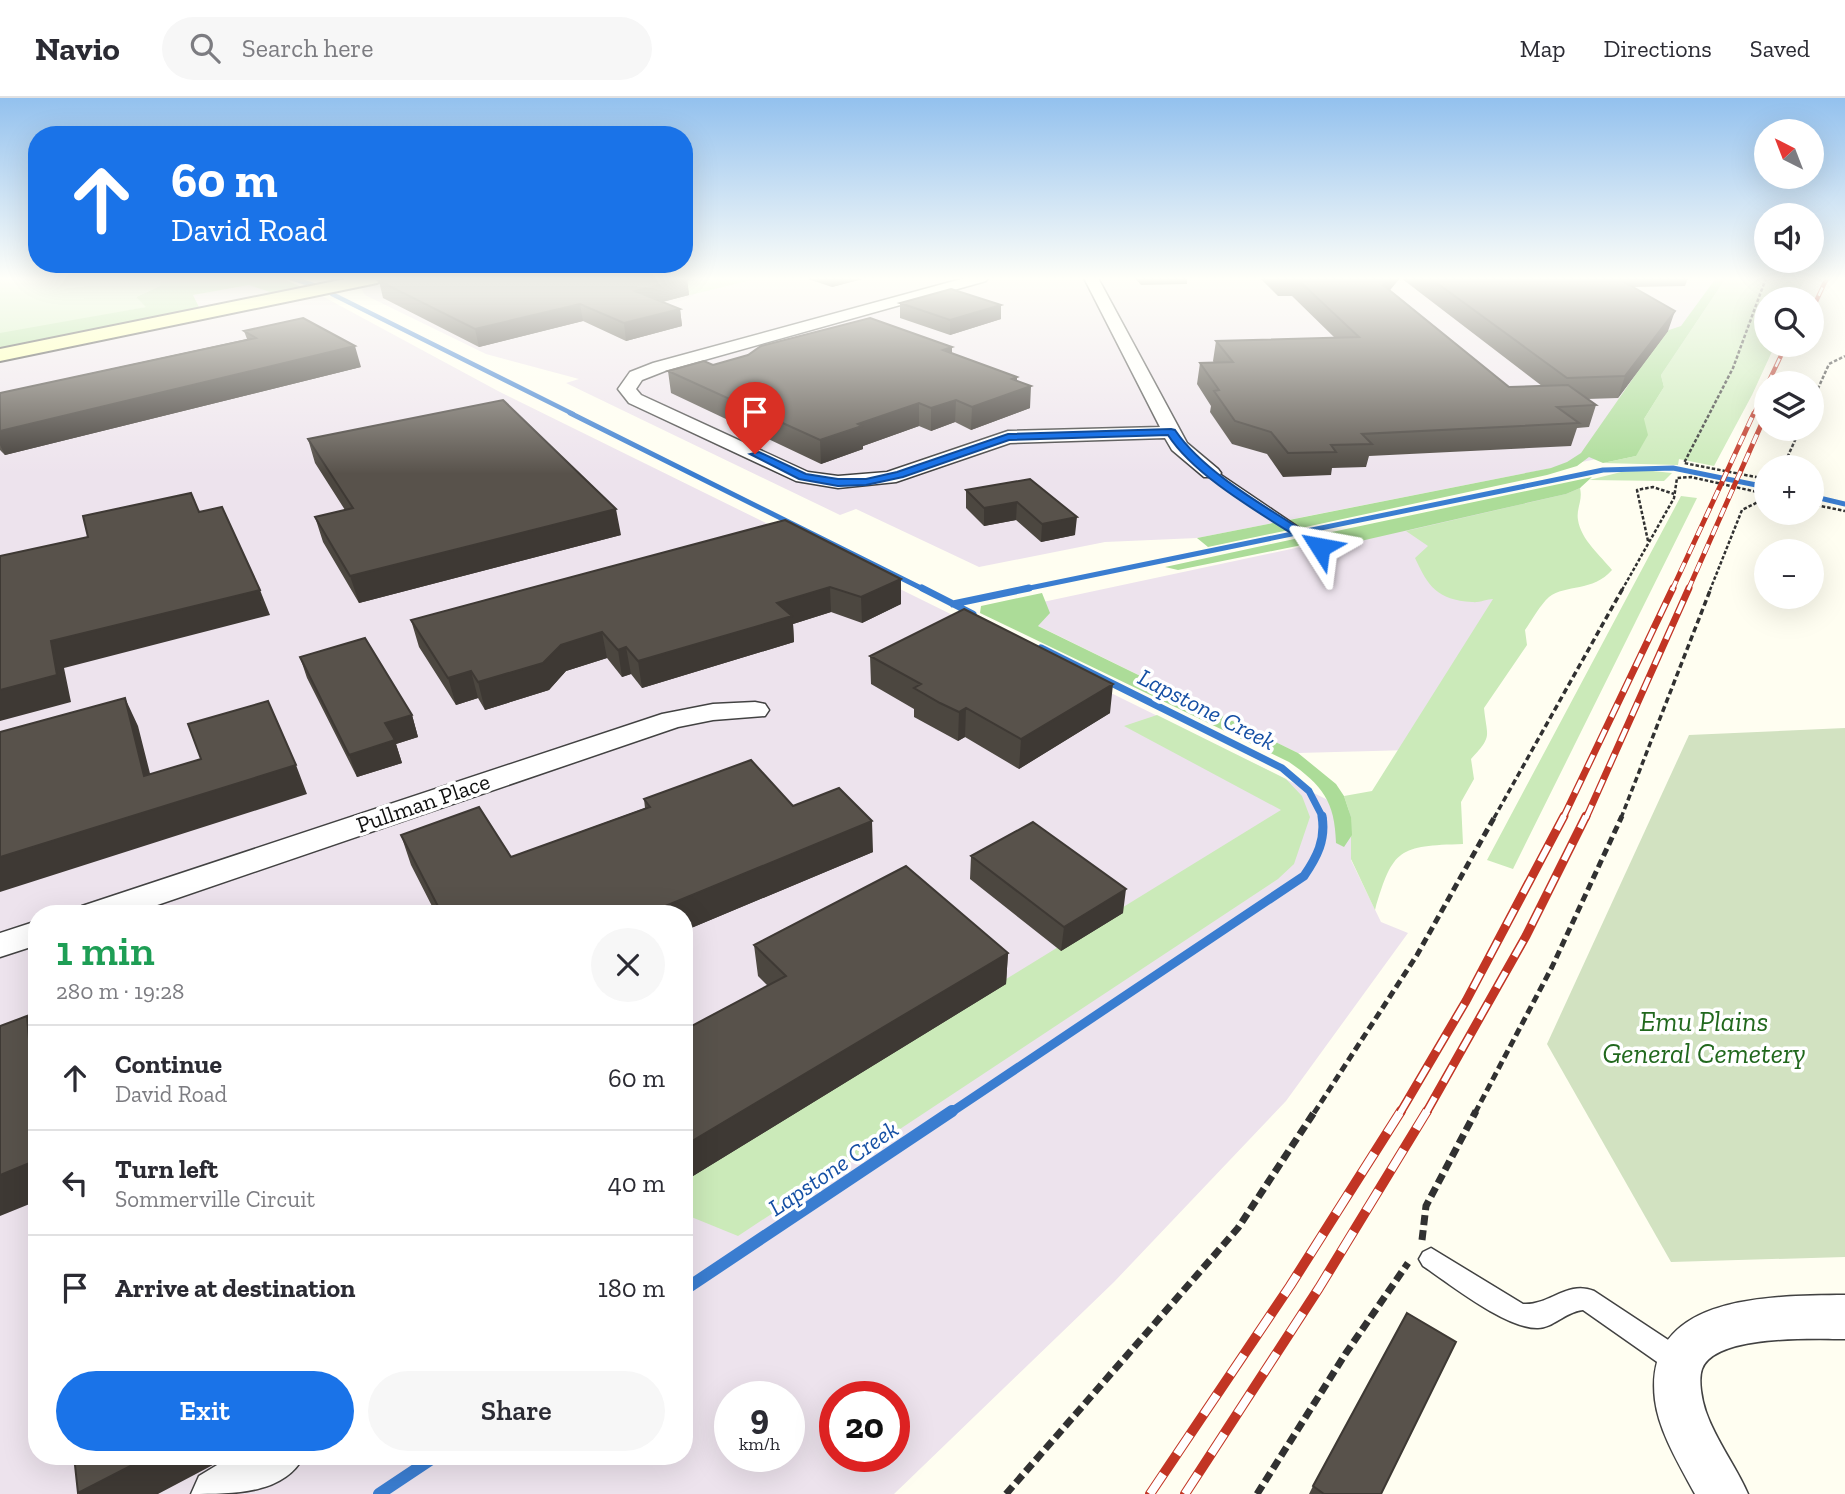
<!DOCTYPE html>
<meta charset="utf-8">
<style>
body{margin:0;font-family:"Zilla Slab",serif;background:#f7f7f7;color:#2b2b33;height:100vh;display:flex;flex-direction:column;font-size:26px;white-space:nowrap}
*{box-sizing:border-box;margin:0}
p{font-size:23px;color:#7c7c81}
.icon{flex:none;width:38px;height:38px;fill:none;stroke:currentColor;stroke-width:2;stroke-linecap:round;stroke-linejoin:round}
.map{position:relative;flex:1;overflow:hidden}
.sheet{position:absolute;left:28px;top:807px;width:665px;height:560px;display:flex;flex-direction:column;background:#fff;border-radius:28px;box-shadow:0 7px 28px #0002}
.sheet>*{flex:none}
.hud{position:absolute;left:28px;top:28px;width:665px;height:147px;border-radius:28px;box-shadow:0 7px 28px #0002;background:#1a73e8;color:#fff;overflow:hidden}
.needle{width:46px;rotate:318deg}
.buttons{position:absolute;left:1754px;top:21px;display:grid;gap:14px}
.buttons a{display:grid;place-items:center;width:70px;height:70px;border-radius:50%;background:#fff;box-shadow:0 7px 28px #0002;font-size:35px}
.speed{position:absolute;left:714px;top:1283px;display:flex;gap:14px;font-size:35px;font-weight:700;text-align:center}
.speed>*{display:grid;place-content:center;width:91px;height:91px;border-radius:50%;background:#fff;box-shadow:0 7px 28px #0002;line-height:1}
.speed small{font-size:18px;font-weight:400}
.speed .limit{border:10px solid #d22;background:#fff;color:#111}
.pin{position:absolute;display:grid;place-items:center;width:60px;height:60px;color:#fff;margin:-72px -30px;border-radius:50% 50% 50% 0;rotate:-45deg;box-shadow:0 0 7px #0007}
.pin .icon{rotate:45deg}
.me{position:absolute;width:77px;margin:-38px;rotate:304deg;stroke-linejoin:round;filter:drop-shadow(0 0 5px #0008)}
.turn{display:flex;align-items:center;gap:24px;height:147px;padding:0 28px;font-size:32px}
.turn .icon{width:91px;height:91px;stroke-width:2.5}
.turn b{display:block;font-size:49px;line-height:60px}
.round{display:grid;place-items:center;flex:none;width:74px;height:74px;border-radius:37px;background:#f7f7f7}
.overview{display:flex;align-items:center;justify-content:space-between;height:119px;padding:0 28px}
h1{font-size:42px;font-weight:600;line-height:52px;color:#1e9e55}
.cta{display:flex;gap:14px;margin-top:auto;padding:14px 28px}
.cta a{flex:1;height:80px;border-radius:42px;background:#1a73e8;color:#fff;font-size:28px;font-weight:600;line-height:80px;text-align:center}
.cta a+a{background:#f7f7f7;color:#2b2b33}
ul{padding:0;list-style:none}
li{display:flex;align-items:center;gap:21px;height:105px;padding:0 28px;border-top:2px solid #e1e1e2}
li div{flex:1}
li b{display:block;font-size:26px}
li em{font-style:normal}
header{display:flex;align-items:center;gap:42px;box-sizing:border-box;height:98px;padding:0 35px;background:#fff;border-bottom:2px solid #e1e1e2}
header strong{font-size:33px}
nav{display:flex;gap:38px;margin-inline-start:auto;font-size:24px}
.search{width:490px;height:63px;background:#f7f7f7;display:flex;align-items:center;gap:18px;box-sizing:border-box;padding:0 24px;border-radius:38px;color:#7c7c81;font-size:26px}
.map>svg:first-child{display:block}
</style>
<header>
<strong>Navio</strong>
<div class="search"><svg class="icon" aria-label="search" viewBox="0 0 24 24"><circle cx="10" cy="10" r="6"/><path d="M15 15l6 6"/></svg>Search here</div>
<nav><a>Map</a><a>Directions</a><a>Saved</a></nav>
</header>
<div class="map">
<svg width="1845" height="1396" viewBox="0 0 1845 1396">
<rect width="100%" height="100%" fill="#fffef1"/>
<path fill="#ede3ed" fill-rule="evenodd" d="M410 180H1726L1607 359 1197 440 1105 444 979 469 856 411 840 417 566 285 579 281 486 256 365 197 361 190Z
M249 187 276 196 200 211 193 197Z
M322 198 498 293 1391 733 1351 762 1381 824 1408 835 1286 1003 1114 1184 894 1396H0V264ZM37 816H684V1358H37ZM730 1298H789V1358H730ZM835 1298H894V1358H835Z
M1581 389 1573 398 1410 652 1298 655 1006 512Z"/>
<path fill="#cbeab9" d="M0 180H161L160 188 136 199 147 209 7 235H0Z
M645 180H760L690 197Z
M1726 180H1805L1795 201H1766V247H1775L1752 297 1714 368 1679 361 1678 367 1603 365 1636 358 1644 321 1664 289 1661 277Z
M1643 372 1672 375 1664 383 1589 382 1621 374Z
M1580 390C1583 403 1576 410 1578 422 1581 442 1601 458 1612 472 1593 494 1566 486 1549 499 1540 507 1532 522 1525 532L1527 547 1484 610C1487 640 1493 637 1471 661L1474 681 1461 704 1463 746C1399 748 1393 750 1375 812L1351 761V719L1344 698 1372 693 1493 501C1487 501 1479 505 1472 504 1437 502 1428 488 1415 460L1428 448 1406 433 1566 396Z
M1681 398 1697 400 1513 771 1487 762Z
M1157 617 1286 681 1302 698 1310 719 1294 766 1278 781 738 1138 684 1116V1079L1281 712 1124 628Z"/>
<path fill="#acdc98" d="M161 180H281L304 190 276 196 249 187 193 197 200 211 0 251V235L146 209 136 199 160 188Z
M1716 180H1726L1661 277 1664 289 1644 321 1648 337 1636 358 1603 365 1589 359 1577 368 1547 377 1301 430 1289 422 1551 370 1567 364 1581 355 1666 233 1681 228Z
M1592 379 1580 390 1566 396 1330 450 1313 438Z
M1278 424 1289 432 1208 449 1197 440Z
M1299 440 1307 446 1178 472 1165 469Z
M1042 495 1050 515 1038 528 1298 655 1336 686 1344 698 1351 719 1352 737 1344 749 1336 745C1335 703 1322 687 1289 664L980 515 981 508Z"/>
<path fill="#d2e2c1" d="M1845 630V1159L1671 1164 1547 946 1689 637Z"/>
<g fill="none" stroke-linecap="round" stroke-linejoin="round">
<path stroke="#3a7dd0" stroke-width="4.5" d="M291 180 313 187
M332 196 573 316"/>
<path stroke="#3a7dd0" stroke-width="5" d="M570 315 925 492
M1811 398 1845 406
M1020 492 1603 372 1673 370 1766 389"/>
<path stroke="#3a7dd0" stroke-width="7" d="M922 490 973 516
M953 506 1029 490
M1041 550 1282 670 1309 693 1323 720"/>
<path stroke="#3a7dd0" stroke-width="9" d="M950 1015 1304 778C1317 759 1326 742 1322 718"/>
<path stroke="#3a7dd0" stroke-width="12" d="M684 1192 952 1013
M379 1396 436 1358"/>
<g stroke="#424242" stroke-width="3">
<path id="lane" d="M1207 373H1215L1326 448 1320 452 1316 450 1207 377Z
M1431 1150 1523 1206C1549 1208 1567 1182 1594 1193L1688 1255 1691 1264 1688 1273 1679 1276 1670 1273 1583 1212C1565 1214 1553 1230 1538 1230 1506 1231 1450 1186 1423 1168L1419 1161 1423 1154Z"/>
</g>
<g stroke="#424242" stroke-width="3">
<path id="street" d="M965 180H988L986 183 665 273 642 282 636 291 641 297 808 374 838 378 887 374 1008 333 1160 329 1084 180H1098L1187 345 1218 371 1221 375 1218 379H1204L1172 352 1165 340 1010 345 896 384 838 390 796 383 629 305 618 291 630 274 653 265Z
M755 604 765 606 769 612 765 618 713 622 678 629 131 816H78L82 808 662 616 713 606Z
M37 823V847L0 859V835Z
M1845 1197V1241C1814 1241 1715 1236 1702 1271 1698 1282 1702 1303 1706 1314 1716 1343 1736 1368 1748 1396H1695C1680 1368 1659 1334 1655 1302 1642 1195 1772 1198 1845 1197Z
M232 1358H304C284 1396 235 1396 191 1396L199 1378Z"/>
</g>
<g stroke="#313131" stroke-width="4">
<path id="secondary" d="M350 180H386L377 185 0 263V251Z"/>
</g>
<path stroke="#313131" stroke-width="2.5" stroke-dasharray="3.5 2" stroke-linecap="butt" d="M1766 180 1733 270 1684 365 1766 381
M1811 306 1829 266 1845 258
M1783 369 1800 331
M1811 406 1845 413
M1648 443 1637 392 1653 389 1674 396
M1622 492 1674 400 1677 380 1691 379 1766 396
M1710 492 1742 412 1766 400"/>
<path stroke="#313131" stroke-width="3.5" stroke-dasharray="6 3.5" stroke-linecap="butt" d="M1494 720 1623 490
M1621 720 1711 490"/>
<path stroke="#313131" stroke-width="5" stroke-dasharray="8 4.5" stroke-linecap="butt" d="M1314 1015 1417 857 1495 718
M1475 1015 1552 869 1622 718"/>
<path stroke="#313131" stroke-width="7" stroke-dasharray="10 5" stroke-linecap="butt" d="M1422 1142 1426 1108 1476 1013
M1006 1396 1238 1130 1315 1013
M1257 1396 1346 1255 1408 1165"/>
<use href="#lane" fill="#fff" fill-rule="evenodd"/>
<use href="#street" fill="#fff" fill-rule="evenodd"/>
<use href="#secondary" fill="#fbffac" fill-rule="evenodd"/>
<g stroke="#c23524" stroke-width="4.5">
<path id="rail-far4" d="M1811 214 1827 180
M1768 285 1786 247
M1754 316 1766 290"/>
</g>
<g stroke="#c23524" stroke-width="5">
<path id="rail-far3" d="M1672 492 1754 315
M1688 492 1766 316"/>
</g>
<g stroke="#c23524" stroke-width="7">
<path id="rail-far2" d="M1563 720 1673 490
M1586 720 1689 490"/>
</g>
<g stroke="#c23524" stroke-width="9">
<path id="rail-far1" d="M1400 1015 1466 903 1564 718
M1426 1015 1526 838 1586 718"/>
</g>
<g stroke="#c23524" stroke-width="10">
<path id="rail" d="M1150 1396 1290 1188 1401 1013
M1185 1396 1319 1190 1427 1013"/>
</g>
<use href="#rail-far4" stroke="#fff" stroke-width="2.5" stroke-dasharray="9" stroke-linecap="butt"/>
<use href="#rail-far3" stroke="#fff" stroke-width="3.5" stroke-dasharray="10" stroke-linecap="butt"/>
<use href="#rail-far2" stroke="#fff" stroke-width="4.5" stroke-dasharray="14" stroke-linecap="butt"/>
<use href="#rail-far1" stroke="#fff" stroke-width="6" stroke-dasharray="18" stroke-linecap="butt"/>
<use href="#rail" stroke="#fff" stroke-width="8" stroke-dasharray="24" stroke-linecap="butt"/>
</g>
<path fill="#4c4740" d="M805 180H866L832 189Z
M1135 180H1187V186L1141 187Z
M1260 180H1400L1390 192 1509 289 1542 288 1401 180H1688L1685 188 1633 189 1668 233 1618 300 1587 301 1596 307 1589 329 1577 330 1571 348 1369 358 1366 369 1332 370 1331 377 1283 379 1267 356 1232 346 1210 314 1211 308 1197 286 1200 265H1214L1213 263 1216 243 1335 240 1292 198H1278Z
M687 181 689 197 663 204 680 211 682 228 626 243 583 223 479 249 383 200 379 183Z
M900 205 1001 221 950 237 900 220Z
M244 233 361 269 5 357 0 352V295L247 241Z
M952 249V256L1017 279V283L1030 310 971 332 955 324 931 333 919 328 863 348V351L821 366 671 295 668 273 713 267Z
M308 341 621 437 359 505 323 444 315 419 345 412 315 365Z
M1030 381 1075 437 1041 444 1016 422 984 428 966 410V392Z
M785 422 901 506 862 525 831 514 793 526 794 544 642 590 631 576 622 579 607 560 566 573 549 592 485 612 478 600 456 607 419 549 411 522Z
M870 558 1110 615 1019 671 965 639 958 643 914 619V611L871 586Z
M300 559 412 617 418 639 396 646 402 665 357 679 307 580Z
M644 701 793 708 873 754 684 833V816H436L411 767 401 737 511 759 645 710Z
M971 758 1123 815 1061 853 970 781Z
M754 847 1008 855 1006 886 693 1078 684 1064V932L768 888 758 878Z
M1313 1388 1381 1396H1309Z"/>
<path fill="#3e3934" d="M831 180H866L832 189Z
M1389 180H1400L1379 205 1383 187Z
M687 181 689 197 638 210 635 193Z
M580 206 583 223 479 249 475 231Z
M1001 207V221L950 237V222Z
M680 211 682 228 626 243 624 225Z
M1675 213 1668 233 1618 300 1625 278Z
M355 248 361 269 5 357 0 347V333Z
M952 249V270L943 252Z
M1017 279 1016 293 1031 288 1030 310 971 332 972 309 1012 281Z
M956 302 955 324 931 333V310Z
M919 305V328L863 348V351L821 366 820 342 858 326Z
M1017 404 1016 422 984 428V410Z
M616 411 621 437 359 505 350 478Z
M1077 419 1075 437 1041 444 1042 426Z
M901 481V506L862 525 861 499Z
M830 489 831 514 793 526 794 544 642 590 638 563 777 505Z
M260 492 270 517 64 570 71 604 0 623V592L51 543Z
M602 534 607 560 566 573 549 592 485 612 478 584 561 547Z
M626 549 631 576 622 579 618 552Z
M471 573 478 600 456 607 448 580Z
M1113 586 1110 615 1019 671 1021 641Z
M125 600 138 628 158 707 144 678Z
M966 610 965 639 958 643 959 614Z
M412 617 418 639 396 646 402 665 357 679 349 657 385 625Z
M296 667 307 696 0 794V759Z
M872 723 873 754 684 833V816H646Z
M1126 791 1123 815 1061 853 1064 829Z
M1008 855 1006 886 693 1078 687 1046Z
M27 918 37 933V953L29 941Z
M37 1062V1103L0 1118V1077Z
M150 1358H230L158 1396H79L78 1395Z"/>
<path fill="#58524b" stroke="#3e3934" stroke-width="2" d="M395 180H686L687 181 635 193 680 211 624 225 580 206 475 231 379 183Z
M1296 180H1389L1383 187 1509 289 1568 287 1596 307 1557 309 1579 325 1362 336 1372 346 1331 347 1336 354 1288 355 1271 334 1235 323 1214 293 1219 292 1200 265 1233 264 1216 243 1359 239Z
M1430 180H1617L1675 213 1625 278 1567 280Z
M951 191 1001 207 950 222 900 205Z
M303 220 355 248 0 333V295L256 240 244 233Z
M870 220 952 249 943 252 1017 279 1012 281 1031 288 972 309 956 302 931 310 919 305 858 326 862 328 820 342 668 273 704 263 713 267 748 257 761 248Z
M503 302 616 411 350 478 315 419 353 410 308 341Z
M1030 381 1077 419 1042 426 1017 404 984 410 966 392Z
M191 395 199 414 222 409 260 492 51 543 57 577 0 592V458L88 439 83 418Z
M785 422 901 481 861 499 830 489 777 505 792 518 638 563 626 549 618 552 602 534 561 547 543 565 478 584 471 573 448 580 411 522Z
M964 511 1113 586 1021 641 966 610 959 614 940 605 914 590 921 586 870 558Z
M365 540 412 617 385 625 395 642 349 657 300 559Z
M125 600 144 678 201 661 188 626 268 603 296 667 0 759V634Z
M751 662 793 708 839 690 872 723 646 816H442L401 737 479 709 511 759 650 709 644 701Z
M1033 724 1126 791 1064 829 971 758Z
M906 768 1008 855 687 1046 684 1042V932L786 878 754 847Z
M27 918 29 941 37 939V1062L0 1077V928Z
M1407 1215 1456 1244 1381 1396H1324L1313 1388Z
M74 1358H150L78 1395Z"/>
<linearGradient id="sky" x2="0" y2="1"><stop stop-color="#93c1ee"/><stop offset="0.48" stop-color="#fffff9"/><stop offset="1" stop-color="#fffff9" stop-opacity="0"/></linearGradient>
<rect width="1845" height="376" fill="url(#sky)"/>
<path fill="#1a73e8" stroke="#114b97" stroke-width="2" d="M1171 331 1175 332C1206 378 1277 415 1324 446V451H1316C1271 421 1197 382 1168 337L1009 342 903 379 866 387 838 388 799 381 750 356 759 354 806 376 838 381H866L897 374 1008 336Z"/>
<g text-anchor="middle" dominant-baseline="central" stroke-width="7" stroke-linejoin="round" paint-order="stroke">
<g font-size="23" fill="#0f0f0f" stroke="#fff">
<text transform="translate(423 705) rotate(-19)">Pullman Place</text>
</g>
<g font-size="24" font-style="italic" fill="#154fa4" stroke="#fff">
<text transform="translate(1207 611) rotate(27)">Lapstone Creek</text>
<text transform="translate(833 1070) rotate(-34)">Lapstone Creek</text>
</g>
<g font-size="28" font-style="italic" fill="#21681d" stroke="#fff">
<text x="1704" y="923">Emu Plains<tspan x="1704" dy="32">General Cemetery</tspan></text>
</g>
</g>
</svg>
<div class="buttons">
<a><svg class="needle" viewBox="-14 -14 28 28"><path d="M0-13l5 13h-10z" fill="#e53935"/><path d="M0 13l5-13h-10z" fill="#7c7c81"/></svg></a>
<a><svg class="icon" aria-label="sound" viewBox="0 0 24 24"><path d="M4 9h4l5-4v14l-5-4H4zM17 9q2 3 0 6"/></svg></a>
<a><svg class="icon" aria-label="search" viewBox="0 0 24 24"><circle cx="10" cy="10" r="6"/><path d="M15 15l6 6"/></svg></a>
<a><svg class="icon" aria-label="layers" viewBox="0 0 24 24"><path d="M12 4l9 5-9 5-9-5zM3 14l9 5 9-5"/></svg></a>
<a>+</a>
<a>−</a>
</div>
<div class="speed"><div>9<small>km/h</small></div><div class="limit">20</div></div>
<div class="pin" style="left:755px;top:356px;background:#d93025"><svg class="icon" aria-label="arrive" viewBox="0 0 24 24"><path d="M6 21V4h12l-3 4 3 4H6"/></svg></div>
<svg class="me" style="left:1320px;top:449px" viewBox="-20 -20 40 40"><path d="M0-17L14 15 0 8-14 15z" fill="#1a73e8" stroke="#fff" stroke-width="4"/></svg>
<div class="hud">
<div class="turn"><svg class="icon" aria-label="ahead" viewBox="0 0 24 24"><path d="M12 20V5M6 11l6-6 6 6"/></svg><div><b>60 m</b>David Road</div></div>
</div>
<section class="sheet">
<div class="overview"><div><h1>1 min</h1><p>280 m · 19:28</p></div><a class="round"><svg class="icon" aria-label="close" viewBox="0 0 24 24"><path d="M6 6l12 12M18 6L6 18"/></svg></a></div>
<ul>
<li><svg class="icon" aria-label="ahead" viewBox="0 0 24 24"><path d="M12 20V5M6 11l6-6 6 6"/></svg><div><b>Continue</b><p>David Road</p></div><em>60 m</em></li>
<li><svg class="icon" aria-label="left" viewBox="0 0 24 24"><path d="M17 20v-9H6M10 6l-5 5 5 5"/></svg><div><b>Turn left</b><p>Sommerville Circuit</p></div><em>40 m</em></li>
<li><svg class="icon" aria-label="arrive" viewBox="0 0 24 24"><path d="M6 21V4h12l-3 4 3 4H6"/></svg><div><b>Arrive at destination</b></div><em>180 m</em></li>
</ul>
<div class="cta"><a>Exit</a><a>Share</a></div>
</section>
</div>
